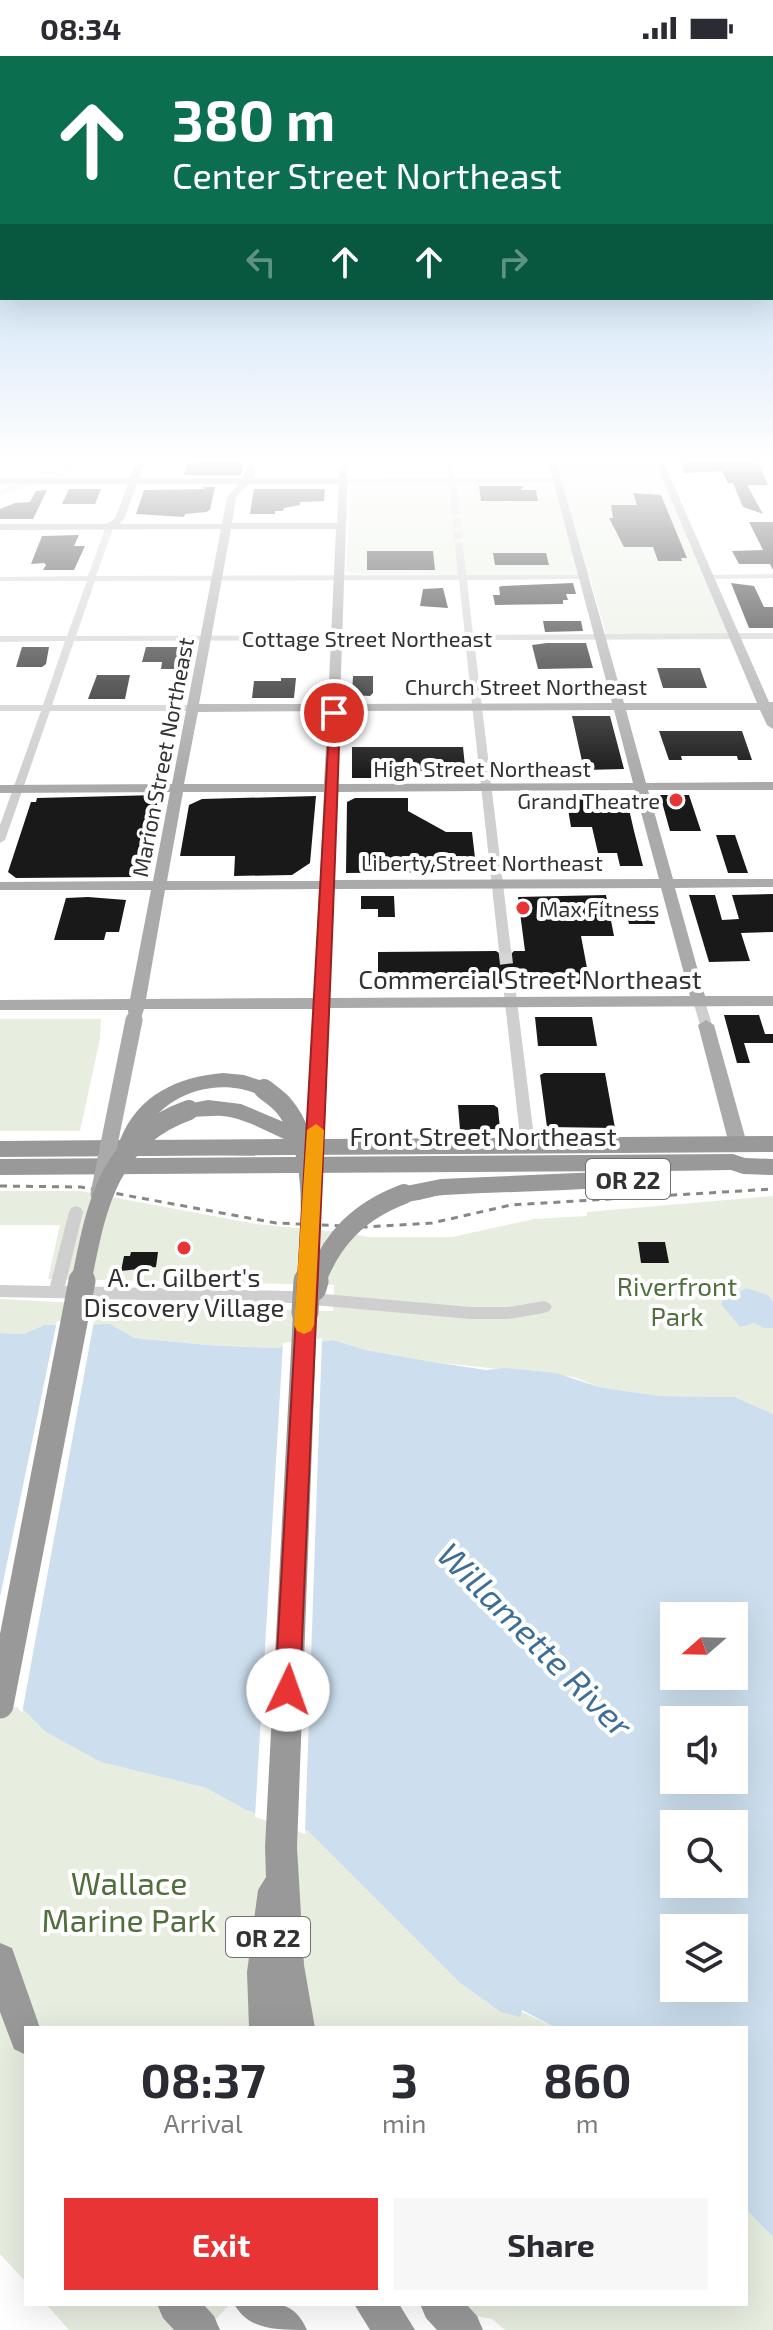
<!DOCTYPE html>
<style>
body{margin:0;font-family:"Exo 2",sans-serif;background:#f7f7f7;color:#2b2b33;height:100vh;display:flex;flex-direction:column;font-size:30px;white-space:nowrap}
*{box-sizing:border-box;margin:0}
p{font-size:26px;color:#7c7c81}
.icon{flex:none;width:44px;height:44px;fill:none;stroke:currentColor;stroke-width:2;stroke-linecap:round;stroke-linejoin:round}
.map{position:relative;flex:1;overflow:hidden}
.drawer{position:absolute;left:24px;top:1970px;width:724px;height:280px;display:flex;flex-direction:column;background:#fff;border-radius:0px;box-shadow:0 8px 32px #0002}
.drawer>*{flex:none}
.banner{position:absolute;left:0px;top:0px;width:774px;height:244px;box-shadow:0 8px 32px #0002;background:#0b6e4f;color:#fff;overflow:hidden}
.needle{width:52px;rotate:250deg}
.controls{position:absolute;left:660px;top:1546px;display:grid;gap:16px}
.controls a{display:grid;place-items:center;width:88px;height:88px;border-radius:0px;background:#fff;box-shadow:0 8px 32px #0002;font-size:40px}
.pin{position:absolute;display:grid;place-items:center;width:68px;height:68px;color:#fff;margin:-34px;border:4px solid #fff;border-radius:50%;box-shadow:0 2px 8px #0007}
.me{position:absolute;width:88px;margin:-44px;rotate:3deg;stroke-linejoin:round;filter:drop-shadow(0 0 6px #0008)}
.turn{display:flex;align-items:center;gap:28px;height:168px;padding:0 40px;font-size:36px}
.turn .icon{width:104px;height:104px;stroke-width:2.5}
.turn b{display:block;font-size:56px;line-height:68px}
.lanes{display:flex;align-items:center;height:76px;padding:0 40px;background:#0003;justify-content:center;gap:40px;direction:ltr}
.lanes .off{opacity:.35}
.eta{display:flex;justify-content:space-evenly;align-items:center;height:136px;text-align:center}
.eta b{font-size:48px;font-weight:700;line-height:56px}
.cta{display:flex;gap:16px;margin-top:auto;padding:16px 40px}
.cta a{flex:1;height:92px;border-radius:0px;background:#e83435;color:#fff;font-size:32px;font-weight:700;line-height:92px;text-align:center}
.cta a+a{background:#f7f7f7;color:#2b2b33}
.status{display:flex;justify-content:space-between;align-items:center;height:56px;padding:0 40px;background:#fff;direction:ltr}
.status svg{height:22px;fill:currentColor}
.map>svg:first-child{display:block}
</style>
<div class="status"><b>08:34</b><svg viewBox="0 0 49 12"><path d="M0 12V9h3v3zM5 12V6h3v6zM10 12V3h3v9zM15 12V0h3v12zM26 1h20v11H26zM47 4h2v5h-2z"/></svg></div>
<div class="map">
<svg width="773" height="2274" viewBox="0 0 773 2274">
<rect width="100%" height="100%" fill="#fff"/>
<path fill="#e7eee0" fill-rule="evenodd" d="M559 408H657L729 578H606L589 519 354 518 346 515 351 427 563 426ZM614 449 665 450 682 489 628 491 613 474 616 473 609 463 613 462 611 450Z
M0 963H101L100 983 80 1075H0Z
M0 1135H80L256 1168 349 1177 367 1181H452L534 1163 587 1160V1156L773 1140V1358L735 1341 660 1340 599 1331 574 1321 433 1306 366 1294 333 1284 274 1292 208 1289 135 1282 110 1268 44 1269 24 1278 0 1277V1243L176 1252 333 1255 334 1229 48 1223 60 1169H0Z
M0 1646 18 1648 101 1706 206 1732 246 1754 308 1775 459 1926 556 1972H26V2226L0 2198Z
M746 2153 773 2181V2274H505L492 2263 410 2248H746Z
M46 2248H230L206 2274H69Z"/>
<path fill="#cddfee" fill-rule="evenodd" d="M746 1232 768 1239 773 1246V1272H764L754 1267 740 1271 721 1248 729 1233 737 1237Z
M110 1268 135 1282 208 1289 274 1292 333 1284 366 1294 433 1306 486 1314 505 1312 556 1317 599 1331 660 1340 735 1341 773 1358V2181L746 2153V1972H556L522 1954 520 1961 501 1956 459 1926 308 1775 246 1754 206 1732 101 1706 46 1676 18 1648 0 1646V1277L24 1278 44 1269ZM674 1560H734V1620H674ZM674 1664H734V1724H674ZM674 1768H734V1828H674ZM674 1872H734V1932H674Z"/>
<path fill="#fff" d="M57 1265H94L22 1657 17 1651 0 1650V1541Z
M322 1282 305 1778 255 1761 283 1287Z"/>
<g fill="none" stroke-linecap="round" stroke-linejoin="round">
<path fill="#cddfee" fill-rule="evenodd" d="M71 405H82L59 422 0 439V433L53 418Z"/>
</g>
<path fill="#191919" d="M194 405H245L241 419H184L187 409Z
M680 405H757L768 429H747L763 458 743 451 733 427H728L722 415 685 417Z
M479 430H524L521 434H536L538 445H481Z
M202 431H215L210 454 206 456 185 458 184 461 136 458 144 434 206 433Z
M101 433 95 448H62L69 433Z
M254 433H325L324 445 300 446V449L284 452 283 455H275V458H250Z
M47 434 33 463H0V453L15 447 30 446 36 435Z
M633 437 661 439 687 502H681L682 505H658L653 491H624L609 462H613L611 449H637Z
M749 466H773V514L770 508H739L732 495 763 494Z
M79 479 74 490H85L74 514H43L46 509 44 507 31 508 42 480Z
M367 495H433L435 514H367Z
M493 497H546L549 509H495Z
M573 527 576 538H566L568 544H563V548L495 549 493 539H500L499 531 502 530Z
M731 527 754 530 764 551H773V572H749Z
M443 532 448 552 420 550 423 533Z
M543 565H581L583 575 545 576Z
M547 587H586L593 612 538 613 532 589Z
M22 591H49L46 608 42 611H16Z
M146 591H184L179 613H161L162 606H142Z
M657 612H700L707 632H663Z
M97 619H130L125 643H88Z
M353 620H373V637L370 640 352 639Z
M281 622H296L294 642H252L254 625H281Z
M572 660H610L624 713 584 714Z
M659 675H742L752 704H738L737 700H681L682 704H669Z
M352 691H463L466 720 443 722 438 720V715H391V722H352Z
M159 739 144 814 137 821 16 822 8 816 31 746H36L37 742Z
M660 739H689L701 775H670Z
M316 740 310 807 292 819 234 820 235 800H180L189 749 202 743Z
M626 740 634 775 643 810H620L617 797H598L592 771H571L566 741Z
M355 742H408V755L446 776H472L476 811 467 816 456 809V816L346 817 347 746Z
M716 779H735L748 817H728Z
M773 838V876L741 877 750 905 709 906 689 839H715L722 864 739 863 732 839Z
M606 839 614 880H581L590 928 518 929 507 922 500 929H378V896L496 895 507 902 514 895H525L518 841Z
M361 840H394L395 861H378V853H361Z
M88 841 126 844 119 876H106L104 884H54L66 842Z
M624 848H652L655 868H629Z
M724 959H759L765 978H773V987H744L750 1007H737Z
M535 961H592L597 990H538Z
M544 1017H605L615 1072 547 1071 540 1019Z
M458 1049H494L498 1052 500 1073 460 1074Z
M638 1186H665L669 1207H641Z
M131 1196H158L156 1211 121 1215 124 1200H130Z"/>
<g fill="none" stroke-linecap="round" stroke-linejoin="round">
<path stroke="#d6d6d6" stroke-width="8" stroke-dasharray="8 4" stroke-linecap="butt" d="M455 451 459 490"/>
<path stroke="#d6d6d6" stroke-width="13" stroke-dasharray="13 7" stroke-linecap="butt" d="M505 895 509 929"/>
<path fill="#cfcfcf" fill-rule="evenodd" d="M447 405H453L455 422H558L561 424 558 426 456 427 459 451 455 453 451 451 449 427H343L340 425 343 423 448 422Z
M663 405 660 408 553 409 550 407 553 405Z
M110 468 114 470 96 520 458 519 455 490 459 488 463 490 466 519H584L588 521 584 523 467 524 473 579 773 577V583L474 584 511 895 505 899 499 895 465 584 74 585 52 649H194L199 652 194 655H50L5 784 0 787V769L41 655H0V649H43L65 585 0 586V580H67L87 525H0V521L88 520 106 470ZM459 524 465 579 76 580 95 525Z
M773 518V522L709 523 705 521 709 519Z
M509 925 515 929 535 1089 528 1094 521 1089 503 929Z
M699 941 705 945 712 969 710 972H702L700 969 693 945Z
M76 1150 81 1152 83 1156 65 1230 291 1235 470 1251H509L544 1245 549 1247 552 1251 549 1255 544 1257 509 1263H470L291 1247 0 1241V1229L50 1230 69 1156 71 1152Z"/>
<path fill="#aaa" fill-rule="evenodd" d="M137 405H145L139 422H243L248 405H256L253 422H339L340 405H348L340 648 612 647 548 405H556L624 647H757L655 405H663L769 646H773V673L767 669 760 654H626L646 727 773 726V734H648L673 823H773V831L675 832 705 940H773V950L329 952 326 1032 318 1038 310 1032 313 953H144L141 962H129L128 954H0V944L130 943 151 834H0V826L153 825 170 736 0 737V729L172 728 221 473 0 474V468H107L115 462 128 428H0V422H130ZM137 428H239L227 441 222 468H119L124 463ZM248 428H339L337 467H232L236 441ZM231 473H336L328 648H199ZM614 654 633 727 337 728 340 655ZM328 655 324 728H184L198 656ZM635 734 659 823 334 824 337 736ZM183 736H324L320 825H167ZM661 832 690 940 329 942 333 833ZM319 833 314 942 146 943 165 834Z
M706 964 714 969 747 1088 738 1094 729 1088 698 969Z"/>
<path fill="#999" fill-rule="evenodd" d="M223 1017 244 1019 271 1028 274 1033 271 1038C260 1041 252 1035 241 1033 201 1025 156 1045 141 1084L284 1083C264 1074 244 1062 222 1060 208 1059 194 1063 182 1059L179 1054 182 1049 208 1044 241 1048 324 1083 773 1080V1096L0 1101V1085L120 1084C138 1039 177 1021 223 1017Z
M733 1098 745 1102 773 1103V1119L743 1118 731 1114 667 1115 670 1119 667 1125 659 1127C587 1135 516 1135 444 1139 428 1140 412 1149 396 1144L393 1138 396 1132 441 1123 623 1115 0 1119V1103Z
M305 1246 313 1249 317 1256 297 1791 304 1909 315 1972H249L247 1916 258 1834 266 1821 265 1791 293 1256 297 1249Z
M0 1887 12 1892 40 1972H26V1999L14 1993 0 1956Z
M157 2248H203L214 2260 220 2274H174L163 2262Z
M234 2248C266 2248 292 2239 307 2274 275 2274 249 2274 234 2248Z
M354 2248H399L415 2274H370Z
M420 2248H466L477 2260 483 2274H437L426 2262Z"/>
<path stroke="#878787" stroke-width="3" stroke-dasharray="7 6" stroke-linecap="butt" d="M0 1130 81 1131 276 1167 366 1171 432 1167 511 1149 773 1133"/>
<path stroke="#aaa" stroke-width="17" d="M313 1118 318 1032
M99 1138 134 964"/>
<path stroke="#999" stroke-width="20" d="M264 1033C270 1038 278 1043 283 1049 320 1091 311 1176 307 1227
M81 1227C96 1152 107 1083 189 1054
M315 1227C332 1182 359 1155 404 1138"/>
<path stroke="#999" stroke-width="27" d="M313 1232 315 1225
M305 1256 307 1225
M0 1649 82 1225"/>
</g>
<linearGradient id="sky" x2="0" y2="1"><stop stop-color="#9dc5ea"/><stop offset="0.56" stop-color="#fff"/><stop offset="1" stop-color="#fff" stop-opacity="0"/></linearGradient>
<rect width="773" height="723" fill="url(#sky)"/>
<path fill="#e83435" stroke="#972222" stroke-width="2" d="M330 655 340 657C330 983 313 1308 300 1634L297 1643 288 1646 279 1643 275 1634Z"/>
<path fill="#f59e0b" d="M316 1068 324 1074 314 1269 311 1275 304 1278 297 1275 294 1269 307 1074Z"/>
<g fill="#e83435" stroke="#fff" stroke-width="3">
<circle cx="676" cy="744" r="8"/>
<circle cx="523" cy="852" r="8"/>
<circle cx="184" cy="1192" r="8"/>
</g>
<g text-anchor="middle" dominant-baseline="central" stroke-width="8" stroke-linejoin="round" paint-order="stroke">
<g font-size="22" fill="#323232" stroke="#fff">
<text x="367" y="582">Cottage Street Northeast</text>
<text x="526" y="630">Church Street Northeast</text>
<text transform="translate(162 701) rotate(-79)">Marion Street Northeast</text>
<text x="482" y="712">High Street Northeast</text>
<text x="482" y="806">Liberty Street Northeast</text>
</g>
<g font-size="22" fill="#323232" stroke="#fff" text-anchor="end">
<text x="660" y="744">Grand Theatre</text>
<text x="539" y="852" text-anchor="start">Max Fitness</text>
</g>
<g fill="#fff" stroke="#707070" stroke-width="2">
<rect x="586" y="1103" width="84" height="40" rx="6"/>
<rect x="226" y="1861" width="84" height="40" rx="6"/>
</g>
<g font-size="24" font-weight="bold" fill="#323232">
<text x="628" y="1123">OR 22</text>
<text x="268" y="1881">OR 22</text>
</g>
<g font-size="26" fill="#323232" stroke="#fff">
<text x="530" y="922">Commercial Street Northeast</text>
<text x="483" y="1079">Front Street Northeast</text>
</g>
<g font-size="26" fill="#323232" stroke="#fff">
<text x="184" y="1220">A. C. Gilbert's<tspan x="184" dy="30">Discovery Village</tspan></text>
</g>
<g font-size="26" fill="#516f3d" stroke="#fff">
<text x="677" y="1229">Riverfront<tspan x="677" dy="30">Park</tspan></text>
</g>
<g font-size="32" fill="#516f3d" stroke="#fff">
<text x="129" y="1826">Wallace<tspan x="129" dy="37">Marine Park</tspan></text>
</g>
<g font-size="34" font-style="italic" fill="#3d6e97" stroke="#fff">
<text transform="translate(536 1583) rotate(45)">Willamette River</text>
</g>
</g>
</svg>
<div class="controls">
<a><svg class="needle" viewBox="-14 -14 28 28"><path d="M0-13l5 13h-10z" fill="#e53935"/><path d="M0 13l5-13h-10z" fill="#7c7c81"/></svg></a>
<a><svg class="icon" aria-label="sound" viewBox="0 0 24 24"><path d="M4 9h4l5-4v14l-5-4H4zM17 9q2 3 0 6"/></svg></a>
<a><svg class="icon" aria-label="search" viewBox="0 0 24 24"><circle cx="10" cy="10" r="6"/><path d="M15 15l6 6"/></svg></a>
<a><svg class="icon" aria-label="layers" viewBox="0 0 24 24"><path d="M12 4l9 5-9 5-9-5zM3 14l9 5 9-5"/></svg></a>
</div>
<div class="pin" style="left:334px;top:657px;background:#d93025"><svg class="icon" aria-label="arrive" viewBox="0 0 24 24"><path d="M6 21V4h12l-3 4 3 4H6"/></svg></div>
<svg class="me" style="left:288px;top:1634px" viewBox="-20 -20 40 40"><circle r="19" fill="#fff"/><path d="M0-13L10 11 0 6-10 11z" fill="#e83435"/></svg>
<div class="banner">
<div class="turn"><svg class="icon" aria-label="ahead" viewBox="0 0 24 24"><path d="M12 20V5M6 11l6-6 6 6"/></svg><div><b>380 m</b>Center Street Northeast</div></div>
<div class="lanes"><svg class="icon off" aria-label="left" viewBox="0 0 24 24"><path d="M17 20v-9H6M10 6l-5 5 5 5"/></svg><svg class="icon" aria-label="ahead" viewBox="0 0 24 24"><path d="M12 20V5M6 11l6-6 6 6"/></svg><svg class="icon" aria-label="ahead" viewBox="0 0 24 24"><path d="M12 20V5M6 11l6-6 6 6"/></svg><svg class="icon off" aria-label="right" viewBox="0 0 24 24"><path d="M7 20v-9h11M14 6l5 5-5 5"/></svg></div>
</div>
<section class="drawer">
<div class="eta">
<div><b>08:37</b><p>Arrival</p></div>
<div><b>3</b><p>min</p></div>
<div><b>860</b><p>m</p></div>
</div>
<div class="cta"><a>Exit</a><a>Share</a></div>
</section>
</div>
